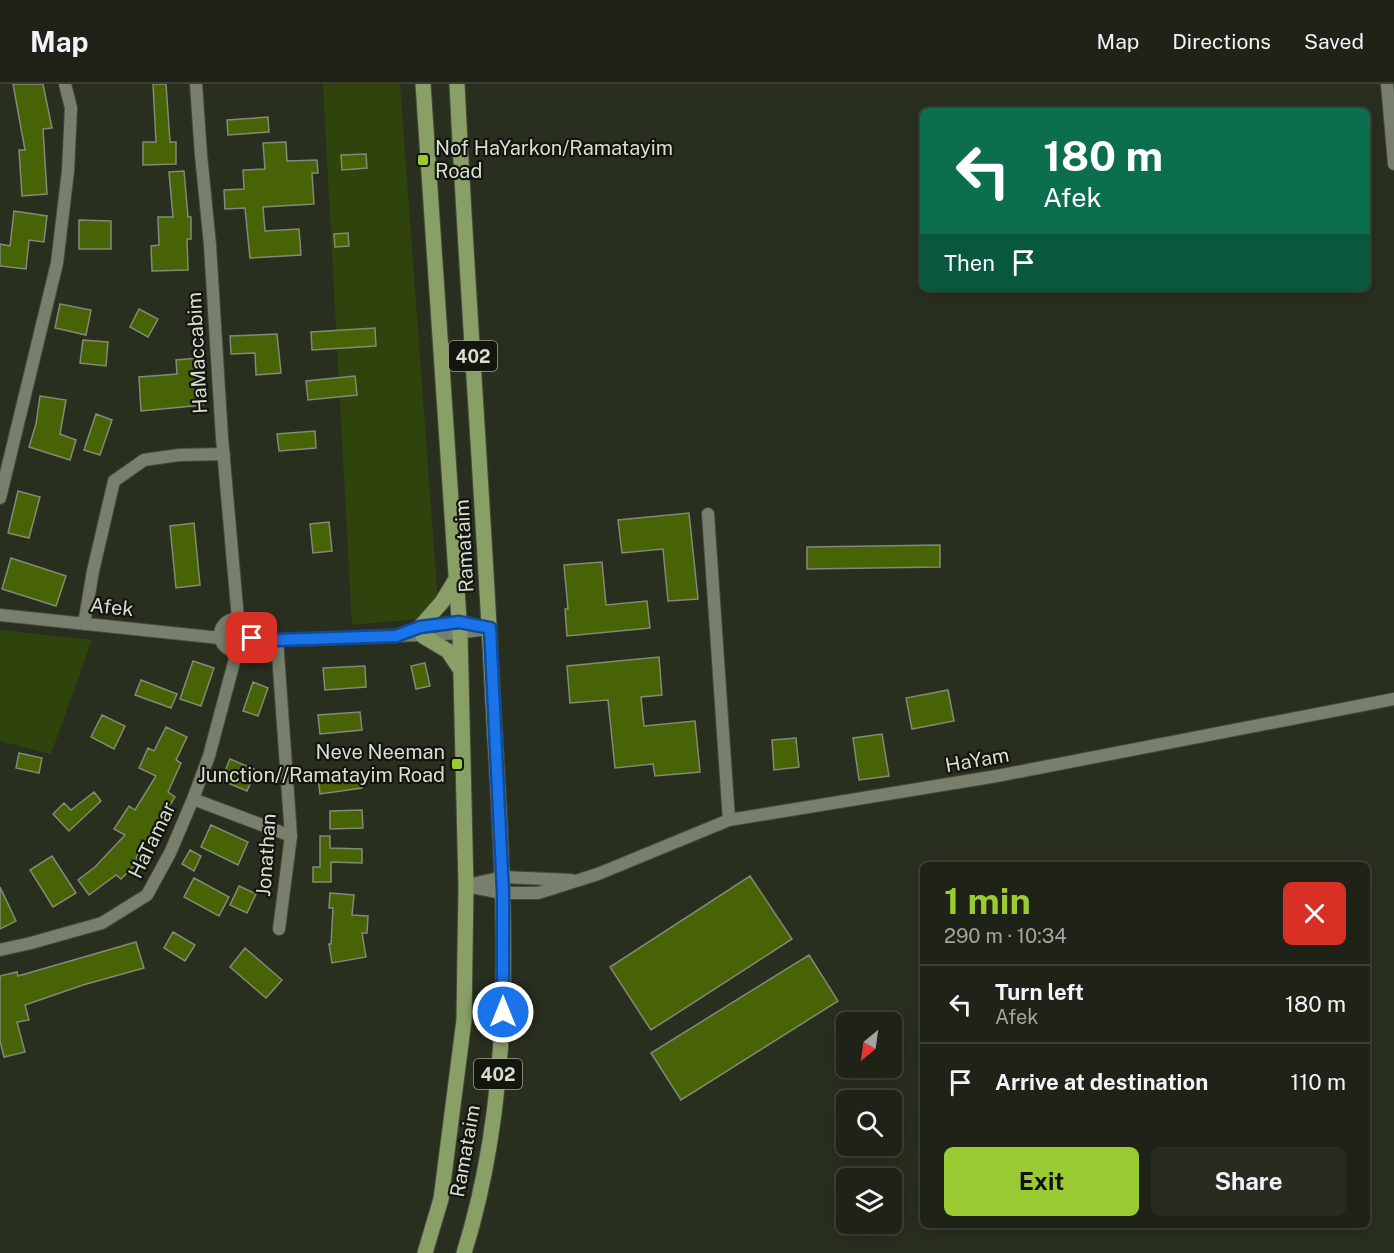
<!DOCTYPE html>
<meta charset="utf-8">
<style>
body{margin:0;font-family:"Public Sans",sans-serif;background:#272b20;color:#f1f3f6;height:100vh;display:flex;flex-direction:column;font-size:22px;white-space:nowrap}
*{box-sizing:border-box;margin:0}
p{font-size:20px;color:#a1a4a1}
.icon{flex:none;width:33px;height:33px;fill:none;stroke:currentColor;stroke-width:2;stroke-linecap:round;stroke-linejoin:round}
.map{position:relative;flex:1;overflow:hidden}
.details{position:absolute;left:920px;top:778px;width:450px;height:366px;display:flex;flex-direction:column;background:#1f2317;border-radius:9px;box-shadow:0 3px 15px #0003,0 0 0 2px #3c4036}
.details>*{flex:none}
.hud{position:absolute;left:920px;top:24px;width:450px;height:183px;border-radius:9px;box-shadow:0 3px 15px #0003,0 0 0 2px #3c4036;background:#0b6e4f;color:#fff;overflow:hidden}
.needle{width:39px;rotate:209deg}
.fabs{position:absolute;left:836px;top:928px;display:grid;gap:12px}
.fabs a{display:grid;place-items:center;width:66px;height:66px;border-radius:9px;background:#1f2317;box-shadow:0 3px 15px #0003,0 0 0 2px #3c4036;font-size:30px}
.pin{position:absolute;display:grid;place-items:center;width:51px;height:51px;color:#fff;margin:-26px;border-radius:12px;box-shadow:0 3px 9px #0006}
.me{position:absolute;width:66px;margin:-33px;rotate:0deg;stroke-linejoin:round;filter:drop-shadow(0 0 4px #0008)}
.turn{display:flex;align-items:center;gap:21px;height:126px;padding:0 24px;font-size:27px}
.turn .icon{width:78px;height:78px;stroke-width:2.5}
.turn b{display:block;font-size:42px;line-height:51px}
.then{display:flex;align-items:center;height:57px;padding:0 24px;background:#0003;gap:12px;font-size:22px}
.round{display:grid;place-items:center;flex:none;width:63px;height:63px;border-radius:9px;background:#272b20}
.head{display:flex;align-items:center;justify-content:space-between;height:102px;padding:0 24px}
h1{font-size:36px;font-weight:700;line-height:45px;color:#9bcb33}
.action{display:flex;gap:12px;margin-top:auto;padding:12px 24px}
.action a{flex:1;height:69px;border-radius:9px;background:#9bcb33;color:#111;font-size:24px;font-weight:700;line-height:69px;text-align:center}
.action a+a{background:#272b20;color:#f1f3f6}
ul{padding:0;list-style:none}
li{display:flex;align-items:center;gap:18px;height:78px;padding:0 24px;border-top:2px solid #3c4036}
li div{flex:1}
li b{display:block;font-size:22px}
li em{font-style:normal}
header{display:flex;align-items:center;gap:36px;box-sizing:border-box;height:84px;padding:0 30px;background:#1f2317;border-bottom:2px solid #3c4036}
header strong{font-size:28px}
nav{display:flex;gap:33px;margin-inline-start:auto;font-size:21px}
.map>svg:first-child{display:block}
</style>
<header>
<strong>Map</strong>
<nav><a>Map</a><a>Directions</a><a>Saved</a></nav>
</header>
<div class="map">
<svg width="1394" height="1169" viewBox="0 0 1394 1169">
<rect width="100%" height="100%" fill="#292f1f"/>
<path fill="#31430c" d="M323 0H400L439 533 352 541Z
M0 546 92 556 51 670 0 657Z"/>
<path fill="#486305" stroke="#828a77" stroke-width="1.5" d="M13 0H43L52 44 43 45 47 110 22 112 19 66H25Z
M153 0H166L170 58H176V80L143 81V58H156Z
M268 33 269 48 228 51 227 36Z
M286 58 287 77 317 76 318 89H312L314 120 263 123 265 147 299 145 301 171 250 174 245 124 225 125 224 106 244 105 243 86 265 85 263 59Z
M366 70 367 84 342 86 341 71Z
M184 87 188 133H191V155H187L188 186 152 187 151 162 159 161 158 133H173L169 88Z
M14 127 47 132 44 158 29 156 26 185 0 182V160L10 162Z
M79 136 111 137V165H79Z
M348 149 349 162 335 163 334 150Z
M60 220 91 226 86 251 55 244Z
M139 225 158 235 148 253 130 243Z
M375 244 376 262 312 266 311 248Z
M277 250 281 289 256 291 255 269 231 270 230 252Z
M83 256 108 258 106 282 80 279Z
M198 274 203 321 141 327 139 293 177 290 176 276Z
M355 292 357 311 308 316 306 297Z
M40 312 66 316 60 350 76 356 70 376 29 363 36 340Z
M96 330 112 336 100 371 84 366Z
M315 347 316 364 279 367 277 350Z
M18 407 40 413 29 454 8 449Z
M689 429 698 515 668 517 663 465 622 469 618 436Z
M329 438 332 467 313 469 310 440Z
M194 439 200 501 176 504 170 442Z
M940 461V483L807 485V463Z
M11 474 66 492 56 522 2 505Z
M602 478 606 521 647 517 650 544 567 552 565 525H568L564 481Z
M659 573 662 611 641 613 644 642 695 637 700 688 655 692 653 680 615 684 608 616 570 619 567 582Z
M193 577 214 584 201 622 180 615Z
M425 579 430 602 416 605 411 582Z
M365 582 366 603 325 606 323 584Z
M141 596 177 610 171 624 135 611Z
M253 598 268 604 258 632 243 627Z
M948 606 954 637 912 645 906 614Z
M360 628 362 646 320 650 318 631Z
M102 631 125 642 114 665 91 653Z
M166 643 187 653 176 676 181 679 168 708 175 713 136 774 139 777 121 795 116 791 89 811 78 796 95 783 125 751 114 745 129 722 135 726 156 692 139 684 148 664 154 667Z
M882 650 889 692 859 696 853 654Z
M796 654 799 683 774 686 772 656Z
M19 669 42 674 39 689 16 684Z
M230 675 256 686 247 707 221 696Z
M359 686 362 704 320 710 318 693Z
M94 708 101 717 69 747 53 730 64 719 71 726Z
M362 726 363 744 330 745V727Z
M211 741 248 758 238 781 201 763Z
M320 752H330V764L362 765V779L331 778V798H313V783H320Z
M190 766 201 772 194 787 182 780Z
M52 772 76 809 53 823 30 786Z
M750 792 792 855 651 946 610 883Z
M194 794 229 813 219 832 184 813Z
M239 802 256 810 247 829 230 821Z
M0 803 16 837 0 845Z
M330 809 354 811 352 831 368 832 367 849H362L366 873 332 879 329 860H331L333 824H329Z
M173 848 195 861 185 877 164 864Z
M136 858 144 884 83 901 25 921 29 936 17 938 25 968 4 973 0 957V892L17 888 18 892Z
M245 864 282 896 266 914 230 883Z
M809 871 838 917 681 1016 651 969Z"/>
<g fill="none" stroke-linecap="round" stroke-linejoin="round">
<g stroke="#464b3d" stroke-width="14">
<path id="minor" d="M196 0 201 71 210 161 222 354 238 535
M1387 0 1394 80
M0 414 57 179 68 87 71 24 65 0
M708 430 729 736
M0 531 220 554
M220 551a16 16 0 1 1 32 0a16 16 0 1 1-32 0Z
M84 540 93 487 114 397 144 376 179 371 224 370
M417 544 459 538 468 539
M252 554C293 558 334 554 376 552 415 551 451 552 490 544
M277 556 291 752 279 845
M193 715 291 752
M472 800 503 793 571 796
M466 802 503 809H538L598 790 729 736 997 692 1394 615
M0 866 31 859 102 839 147 811 170 769 193 715 209 672 237 567"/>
</g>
<g stroke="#464b3d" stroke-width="17">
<path id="primary" d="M423 0 460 550 466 802 464 936 441 1115 425 1169
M457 0C467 206 483 412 493 618 503 802 520 991 464 1169
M420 543 442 518 456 495
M423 552 448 567 460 585"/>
</g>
<use href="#minor" stroke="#78806d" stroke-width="12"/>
<use href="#primary" stroke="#899f66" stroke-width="15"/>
</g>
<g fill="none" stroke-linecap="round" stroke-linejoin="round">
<g stroke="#114b97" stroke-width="15">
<path id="route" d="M252 554 277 556 396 552 420 543 459 538 490 544 503 809V928"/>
</g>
<use href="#route" stroke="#1a73e8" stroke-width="10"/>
</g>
<g fill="#9bcb33" stroke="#13160f" stroke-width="2">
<rect x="417" y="70" width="12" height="12" rx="3"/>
<rect x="451" y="674" width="12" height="12" rx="3"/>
</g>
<g text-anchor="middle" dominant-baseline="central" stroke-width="4.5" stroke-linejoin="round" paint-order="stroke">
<g fill="#13160f" stroke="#9ea298" stroke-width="1.5">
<rect x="449" y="257" width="48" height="30" rx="4.5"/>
<rect x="474" y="975" width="48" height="30" rx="4.5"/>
</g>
<g font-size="18" font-weight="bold" fill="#d9ded3">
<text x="473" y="272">402</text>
<text x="498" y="990">402</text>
</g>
<g font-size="20" fill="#d9ded3" stroke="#13160f" text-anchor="start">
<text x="435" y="64">Nof HaYarkon/Ramatayim<tspan x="435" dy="23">Road</tspan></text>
<text x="445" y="668" text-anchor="end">Neve Neeman<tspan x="445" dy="23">Junction//Ramatayim Road</tspan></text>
</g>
<g font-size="20" fill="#d9ded3" stroke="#13160f">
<text transform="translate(197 269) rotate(-93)">HaMaccabim</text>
<text transform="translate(464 462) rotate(-93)">Ramataim</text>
<text transform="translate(112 523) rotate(6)">Afek</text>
<text transform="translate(977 676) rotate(-10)">HaYam</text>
<text transform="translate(152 756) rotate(-64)">HaTamar</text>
<text transform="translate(266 771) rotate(-86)">Jonathan</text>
<text transform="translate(465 1067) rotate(-80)">Ramataim</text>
</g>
</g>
</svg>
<div class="fabs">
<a><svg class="needle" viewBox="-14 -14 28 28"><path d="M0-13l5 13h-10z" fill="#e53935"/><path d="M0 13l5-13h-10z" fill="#a1a4a1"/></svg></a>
<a><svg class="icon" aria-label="search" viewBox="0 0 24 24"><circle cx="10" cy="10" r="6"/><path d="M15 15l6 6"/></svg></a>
<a><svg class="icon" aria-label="layers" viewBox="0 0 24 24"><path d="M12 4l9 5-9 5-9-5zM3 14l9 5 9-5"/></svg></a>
</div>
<div class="pin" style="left:252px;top:554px;background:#d93025"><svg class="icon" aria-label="arrive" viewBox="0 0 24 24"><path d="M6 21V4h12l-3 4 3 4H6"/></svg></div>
<svg class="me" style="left:503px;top:928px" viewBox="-20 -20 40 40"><circle r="17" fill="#1a73e8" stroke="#fff" stroke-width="3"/><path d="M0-11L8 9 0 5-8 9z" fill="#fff"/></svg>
<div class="hud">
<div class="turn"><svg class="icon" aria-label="left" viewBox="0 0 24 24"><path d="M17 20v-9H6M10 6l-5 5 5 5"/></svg><div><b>180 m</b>Afek</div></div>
<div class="then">Then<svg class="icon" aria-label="arrive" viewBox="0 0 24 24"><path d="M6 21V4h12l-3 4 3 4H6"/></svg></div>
</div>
<section class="details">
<div class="head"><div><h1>1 min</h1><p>290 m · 10:34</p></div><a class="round" style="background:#d93025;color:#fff"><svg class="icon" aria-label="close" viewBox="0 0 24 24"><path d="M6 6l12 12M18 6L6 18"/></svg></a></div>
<ul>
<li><svg class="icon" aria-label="left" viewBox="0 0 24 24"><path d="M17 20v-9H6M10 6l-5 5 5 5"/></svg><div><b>Turn left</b><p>Afek</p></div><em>180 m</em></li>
<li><svg class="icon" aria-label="arrive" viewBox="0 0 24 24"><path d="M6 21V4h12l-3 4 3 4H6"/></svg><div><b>Arrive at destination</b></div><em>110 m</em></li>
</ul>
<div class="action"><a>Exit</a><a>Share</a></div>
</section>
</div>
